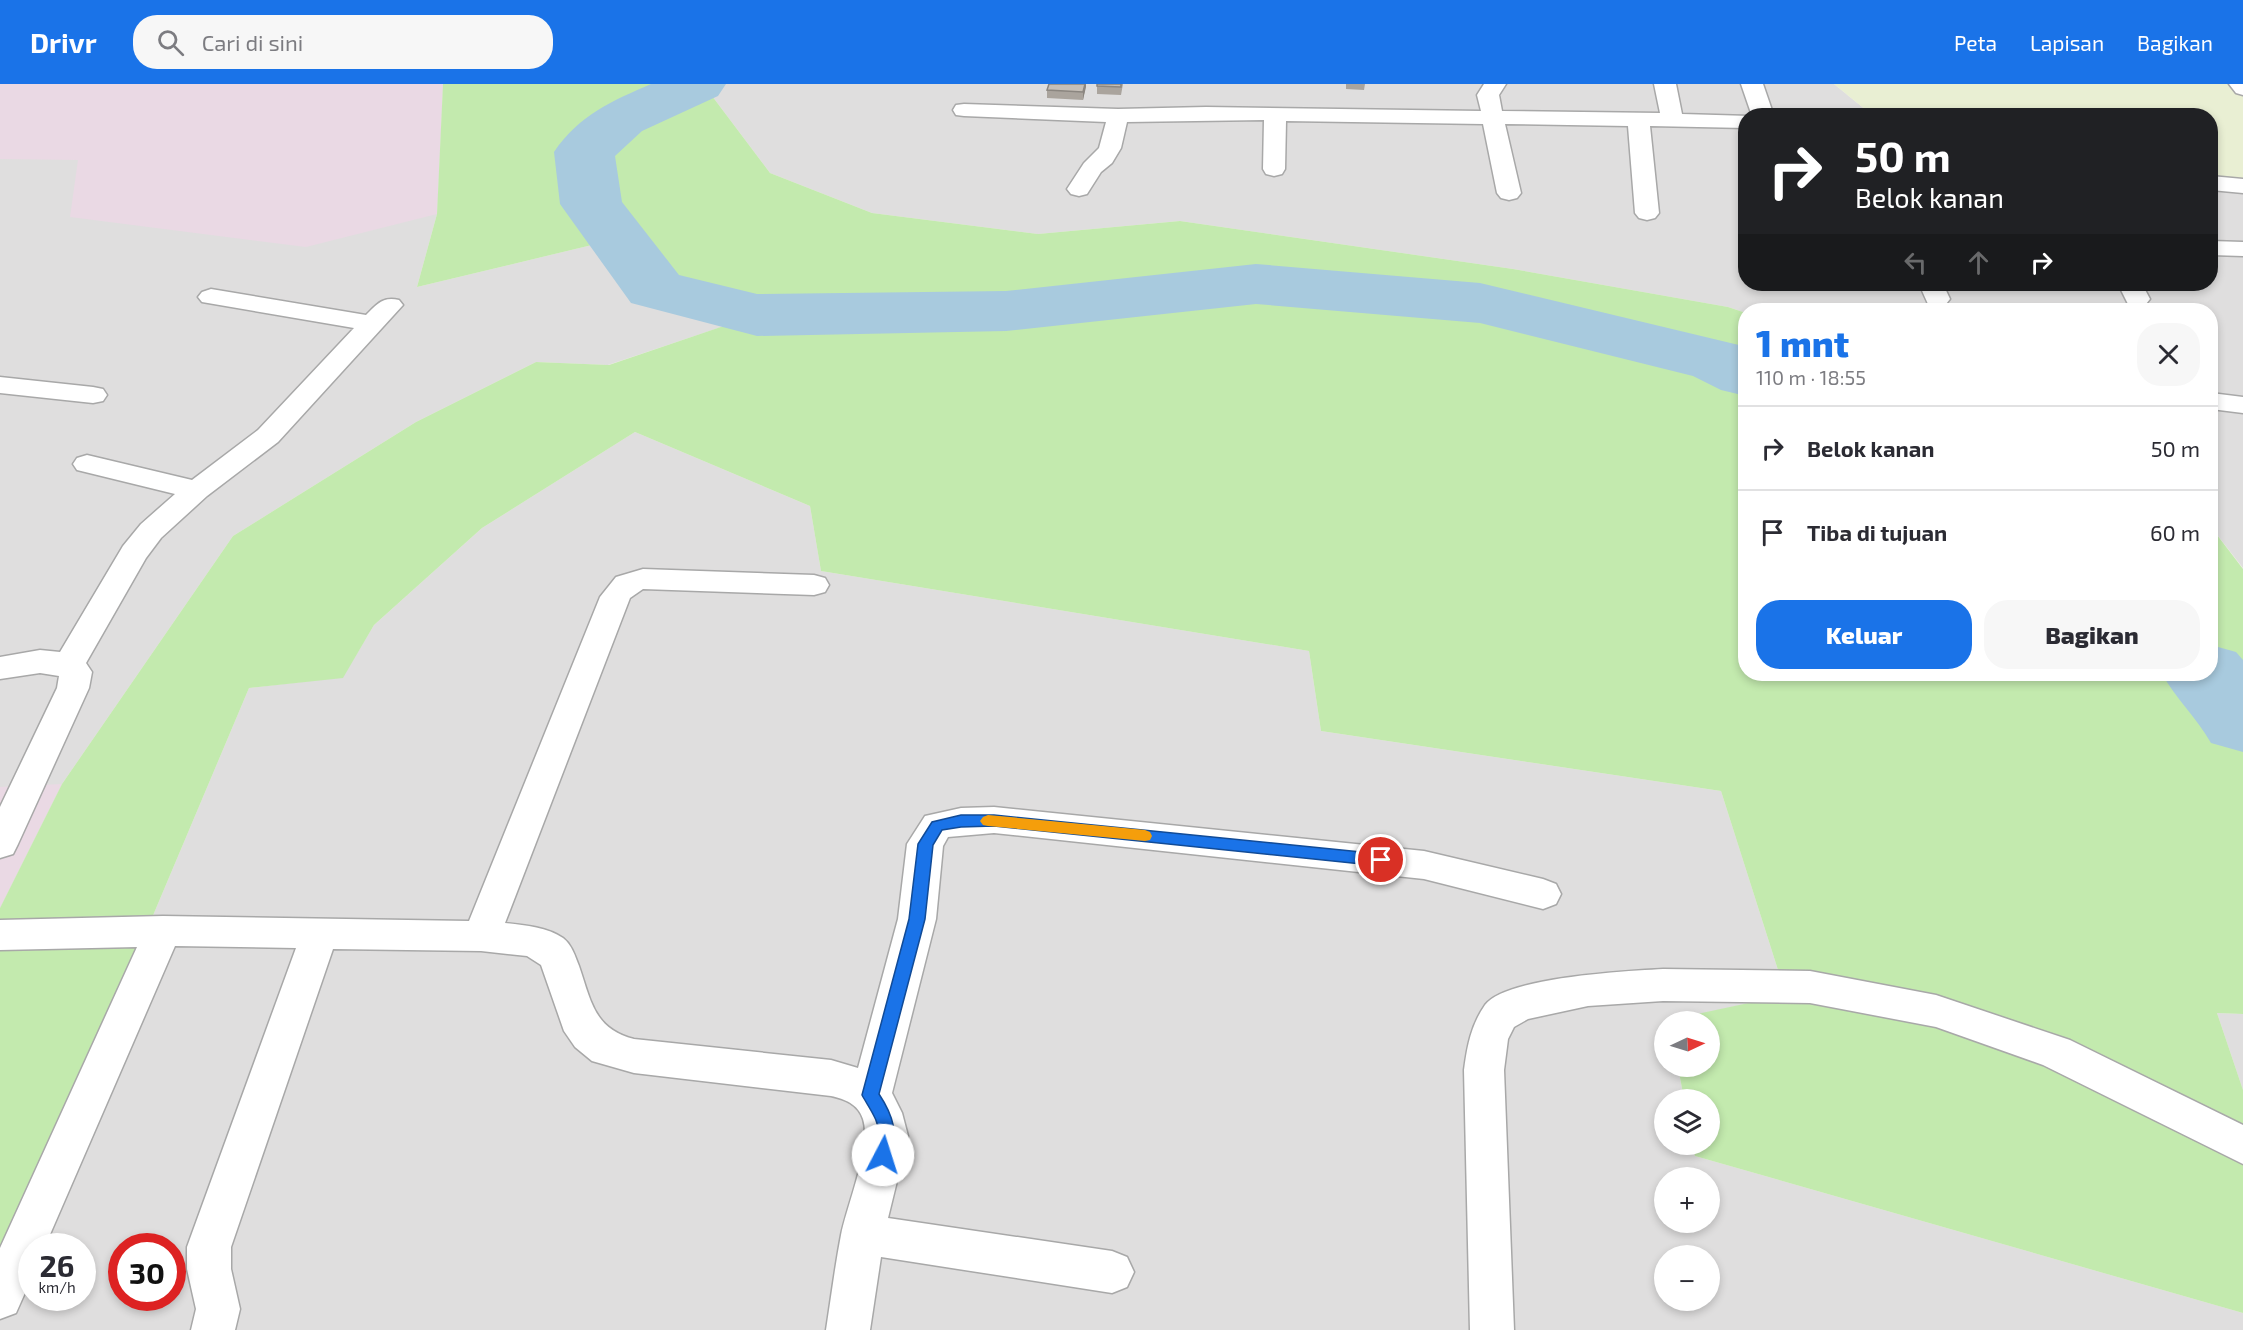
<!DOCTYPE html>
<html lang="id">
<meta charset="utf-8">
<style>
body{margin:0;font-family:"Exo 2",sans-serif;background:#f7f7f7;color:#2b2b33;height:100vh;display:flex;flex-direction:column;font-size:22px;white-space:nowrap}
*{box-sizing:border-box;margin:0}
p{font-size:20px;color:#7c7c81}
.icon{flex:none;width:33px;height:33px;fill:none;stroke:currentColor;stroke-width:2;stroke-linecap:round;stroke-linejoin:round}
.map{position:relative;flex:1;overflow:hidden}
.panel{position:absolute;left:1738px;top:219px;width:480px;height:378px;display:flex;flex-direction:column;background:#fff;border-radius:24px;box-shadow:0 3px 9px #0003}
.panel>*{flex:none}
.top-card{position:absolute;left:1738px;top:24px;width:480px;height:183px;border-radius:24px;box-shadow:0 3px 9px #0003;background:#202124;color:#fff;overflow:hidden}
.needle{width:39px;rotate:86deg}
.tools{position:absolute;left:1654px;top:927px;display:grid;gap:12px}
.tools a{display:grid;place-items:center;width:66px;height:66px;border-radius:50%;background:#fff;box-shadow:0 3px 9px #0003;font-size:30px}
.speed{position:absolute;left:18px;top:1149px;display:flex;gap:12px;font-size:30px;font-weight:700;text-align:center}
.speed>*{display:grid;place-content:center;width:78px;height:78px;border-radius:50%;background:#fff;box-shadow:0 3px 9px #0003;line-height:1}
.speed small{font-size:15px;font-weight:400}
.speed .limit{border:9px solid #d22;background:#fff;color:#111}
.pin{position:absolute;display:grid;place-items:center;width:51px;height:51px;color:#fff;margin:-26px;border:3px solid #fff;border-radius:50%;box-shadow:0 2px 6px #0007}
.me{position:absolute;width:66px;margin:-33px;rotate:5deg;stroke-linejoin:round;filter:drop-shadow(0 0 4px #0008)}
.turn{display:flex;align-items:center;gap:21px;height:126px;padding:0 18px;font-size:27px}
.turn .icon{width:78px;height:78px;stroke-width:2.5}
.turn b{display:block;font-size:42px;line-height:51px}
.lanes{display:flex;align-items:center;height:57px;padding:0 18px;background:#0003;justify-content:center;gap:30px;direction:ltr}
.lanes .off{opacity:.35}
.round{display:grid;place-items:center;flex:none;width:63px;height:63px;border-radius:24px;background:#f7f7f7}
.headline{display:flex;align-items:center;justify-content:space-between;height:102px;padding:0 18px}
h1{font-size:36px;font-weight:800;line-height:45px;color:#1a73e8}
.primary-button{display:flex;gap:12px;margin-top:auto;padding:12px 18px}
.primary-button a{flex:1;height:69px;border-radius:24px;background:#1a73e8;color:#fff;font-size:24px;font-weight:800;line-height:69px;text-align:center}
.primary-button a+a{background:#f7f7f7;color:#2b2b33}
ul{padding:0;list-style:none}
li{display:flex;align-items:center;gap:18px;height:84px;padding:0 18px;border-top:2px solid #e1e1e2}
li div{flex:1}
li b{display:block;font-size:22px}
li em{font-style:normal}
header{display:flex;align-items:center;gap:36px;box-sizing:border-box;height:84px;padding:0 30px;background:#1a73e8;color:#fff}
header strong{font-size:28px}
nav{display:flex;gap:33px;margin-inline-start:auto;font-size:21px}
.search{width:420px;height:54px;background:#f7f7f7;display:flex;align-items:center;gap:15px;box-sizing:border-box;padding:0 21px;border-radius:24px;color:#7c7c81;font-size:22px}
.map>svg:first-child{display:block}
</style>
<header>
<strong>Drivr</strong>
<div class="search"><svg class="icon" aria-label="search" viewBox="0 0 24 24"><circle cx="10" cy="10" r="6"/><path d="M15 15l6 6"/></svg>Cari di sini</div>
<nav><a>Peta</a><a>Lapisan</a><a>Bagikan</a></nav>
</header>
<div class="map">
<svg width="2243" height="1246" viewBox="0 0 2243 1246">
<rect width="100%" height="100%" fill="#f1efe7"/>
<path fill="#dfdede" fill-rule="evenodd" d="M0 0H443L437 130 417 203 617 155 655 205 757 231 608 281 536 278 416 338 233 452 62 700 0 824Z
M703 0H1834L1872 31 1746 32V200H2211V94L2243 95V484L2211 443V226H1746V229L1728 223 1513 185 1180 137 1038 150 872 129 770 89Z
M635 348 810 422 821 487 1309 567 1321 647 1721 707 1786 911 1665 938V982L1678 983 1684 1015 1665 1016V1060L1693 1061 1695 1072 2243 1229V1246H0V1194L249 604 343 593 374 541 482 444ZM1665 1094H1710V1138H1665ZM32 1162H82V1214H32ZM122 1162H172V1214H122ZM1665 1172H1710V1216H1665Z
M2217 929 2243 930V1006Z"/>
<path fill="#ead9e4" d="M0 0H443L437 130 306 163 70 133 78 76 0 75Z
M62 700 0 824V703Z"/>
<path fill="#e9efd3" d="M1834 0H2243V95L2211 94V32L1872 31Z"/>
<path fill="#c3eaae" d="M443 0H703L770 89 872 129 1038 150 1180 137 1513 185 1728 223 1746 229V590H2211V443L2243 485V930L2217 929 2243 1006V1229L1695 1072 1693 1061 1710 1060V1016L1684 1015 1678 983 1710 982V938L1669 936 1786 911 1721 707 1321 647 1309 567 821 487 810 422 635 348 482 444 374 541 343 594 249 604 0 1194V824L62 700 233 452 416 338 536 278 609 281 756 231 655 205 617 155 417 203 437 130Z"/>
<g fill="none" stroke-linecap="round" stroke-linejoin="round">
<path fill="#a8cade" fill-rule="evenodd" d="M651 0H726L718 12 642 47 615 72 622 118 679 191 757 210 1006 207 1256 180 1480 199 1743 262 1746 263V312L1721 306 1693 292 1480 239 1256 220 1006 247 757 252 631 219 560 120 554 68C579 31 612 17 651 0Z
M2211 561 2236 568 2243 576V668L2211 659C2197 634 2176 615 2162 590H2211Z"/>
<g stroke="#a8a8a8" stroke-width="3">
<path id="street" d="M1484 0H1506L1499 11 1502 27 1660 29 1654 0H1676L1682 30 1750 32H1746V44L1650 42 1659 129 1655 134 1647 136 1639 134 1635 129 1628 42 1505 40 1521 109 1517 114 1509 116 1501 114 1497 109 1483 40 1286 37 1285 85 1282 90 1274 92 1266 90 1263 85 1264 36 1127 38 1121 64 1112 79 1101 88 1087 110 1079 112 1071 110 1067 105 1084 79 1099 64 1106 38 964 32 956 31 953 26 956 21 964 20 1118 25 1206 23 1481 27 1477 11Z
M1741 0H1763L1774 32H1752Z
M2229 0H2243V11L2236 9Z
M2211 92 2243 95V109L2211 106Z
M2211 157 2243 158V172L2211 171Z
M1919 200H1943L1950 215 1946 220 1937 223 1928 220Z
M2118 200H2142L2150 215 2146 220 2137 223 2128 220Z
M211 205 366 231C377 220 383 212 399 216L403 221 278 358 207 412 161 454 146 474 86 579 92 588 89 604 18 760 13 770 0 774V723L57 604 59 592 40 589 0 595V573L40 566 60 568 123 462 141 440 175 410 77 386 73 380 77 374 87 371 192 396 258 346 354 244 202 218 198 213 202 208Z
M0 293 93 303 103 305 107 311 103 317 93 319 0 309Z
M2211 309 2243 313V329L2211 325Z
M643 485 814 491 825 494 829 501 825 508 814 511 643 505 630 514 505 839C523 841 547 843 563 854 572 861 575 872 579 882 591 917 594 945 634 955L831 976 858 984 898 835 907 760 925 732 961 724 994 723 1424 767 1543 795 1556 800 1561 810 1556 820 1543 825 1424 795 994 749 948 753 943 762 936 835 892 1009 902 1029 908 1052 888 1134 1112 1167 1127 1173 1134 1188 1127 1203 1112 1209 881 1173 870 1246H826C831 1214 835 1182 841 1151 847 1121 872 1062 863 1035 858 1020 845 1015 831 1012L634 989 592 977 575 963 564 947 541 881 527 872 481 867 333 865 231 1163V1185L240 1225 235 1246H191L196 1225 187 1185V1163L296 864 175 862 45 1162H32V1193L16 1229 0 1235V1164L137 863 0 866V836L163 832 469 837 600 513 616 493Z
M1663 885 1810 887 1936 911 2070 956 2243 1041V1080L2043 981 1936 943 1810 919 1663 917 1588 922 1528 935 1514 943 1508 955 1504 986 1514 1246H1470L1464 986C1467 963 1471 941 1485 921 1506 893 1628 887 1663 885Z"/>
</g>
<use href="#street" fill="#fff" fill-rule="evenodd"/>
</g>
<path fill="#aaa49d" d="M1049 0H1086L1083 16 1047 14V6Z
M1097 0H1123L1121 11 1097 10Z
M1346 0H1365L1364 6 1346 5Z"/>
<path fill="#8b8680" d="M1085 0H1086V3L1083 16V8Z"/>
<path fill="#c6bfb7" stroke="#8b8680" stroke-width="1.5" d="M1049 0H1085L1083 8 1047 6Z
M1097 0H1121V3L1097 2Z"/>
<path fill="#1a73e8" stroke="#114b97" stroke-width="1.5" d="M961 731H994L1381 770 1387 772 1389 776 1387 780 1381 782 994 742 961 743 942 746 933 761 925 835 879 1010C893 1031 900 1052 889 1077L883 1079 877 1077C872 1068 878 1062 879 1053 880 1037 869 1024 862 1011L909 835 918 760 932 738Z"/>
<path fill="#f59e0b" d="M988 731 1145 746 1150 748 1152 752 1150 756 1145 757 988 742 983 741 980 737 983 733Z"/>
</svg>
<div class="tools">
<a><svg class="needle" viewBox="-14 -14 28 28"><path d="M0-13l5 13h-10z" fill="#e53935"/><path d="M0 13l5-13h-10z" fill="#7c7c81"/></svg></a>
<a><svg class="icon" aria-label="layers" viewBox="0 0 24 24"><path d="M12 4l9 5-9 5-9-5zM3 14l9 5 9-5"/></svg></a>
<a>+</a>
<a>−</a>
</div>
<div class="speed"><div>26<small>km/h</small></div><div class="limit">30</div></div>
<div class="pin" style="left:1381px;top:776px;background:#d93025"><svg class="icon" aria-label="arrive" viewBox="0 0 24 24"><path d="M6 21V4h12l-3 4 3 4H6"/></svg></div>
<svg class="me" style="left:883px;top:1071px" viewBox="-20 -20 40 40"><circle r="19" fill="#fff"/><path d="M0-13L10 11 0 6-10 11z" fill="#1a73e8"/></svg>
<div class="top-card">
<div class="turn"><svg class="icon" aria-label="right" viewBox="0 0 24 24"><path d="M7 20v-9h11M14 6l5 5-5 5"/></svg><div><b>50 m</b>Belok kanan</div></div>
<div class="lanes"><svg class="icon off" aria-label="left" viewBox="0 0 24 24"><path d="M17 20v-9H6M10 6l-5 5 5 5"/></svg><svg class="icon off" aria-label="ahead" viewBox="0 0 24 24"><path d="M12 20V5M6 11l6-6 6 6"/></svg><svg class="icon" aria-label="right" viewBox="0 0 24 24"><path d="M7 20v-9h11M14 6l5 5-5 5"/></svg></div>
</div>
<section class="panel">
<div class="headline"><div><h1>1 mnt</h1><p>110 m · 18:55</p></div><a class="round"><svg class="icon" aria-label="close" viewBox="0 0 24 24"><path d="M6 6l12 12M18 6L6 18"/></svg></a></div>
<ul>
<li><svg class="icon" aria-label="right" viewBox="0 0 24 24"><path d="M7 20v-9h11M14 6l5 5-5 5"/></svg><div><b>Belok kanan</b></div><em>50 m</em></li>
<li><svg class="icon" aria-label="arrive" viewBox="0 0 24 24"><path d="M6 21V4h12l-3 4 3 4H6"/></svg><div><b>Tiba di tujuan</b></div><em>60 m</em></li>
</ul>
<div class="primary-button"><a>Keluar</a><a>Bagikan</a></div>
</section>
</div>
